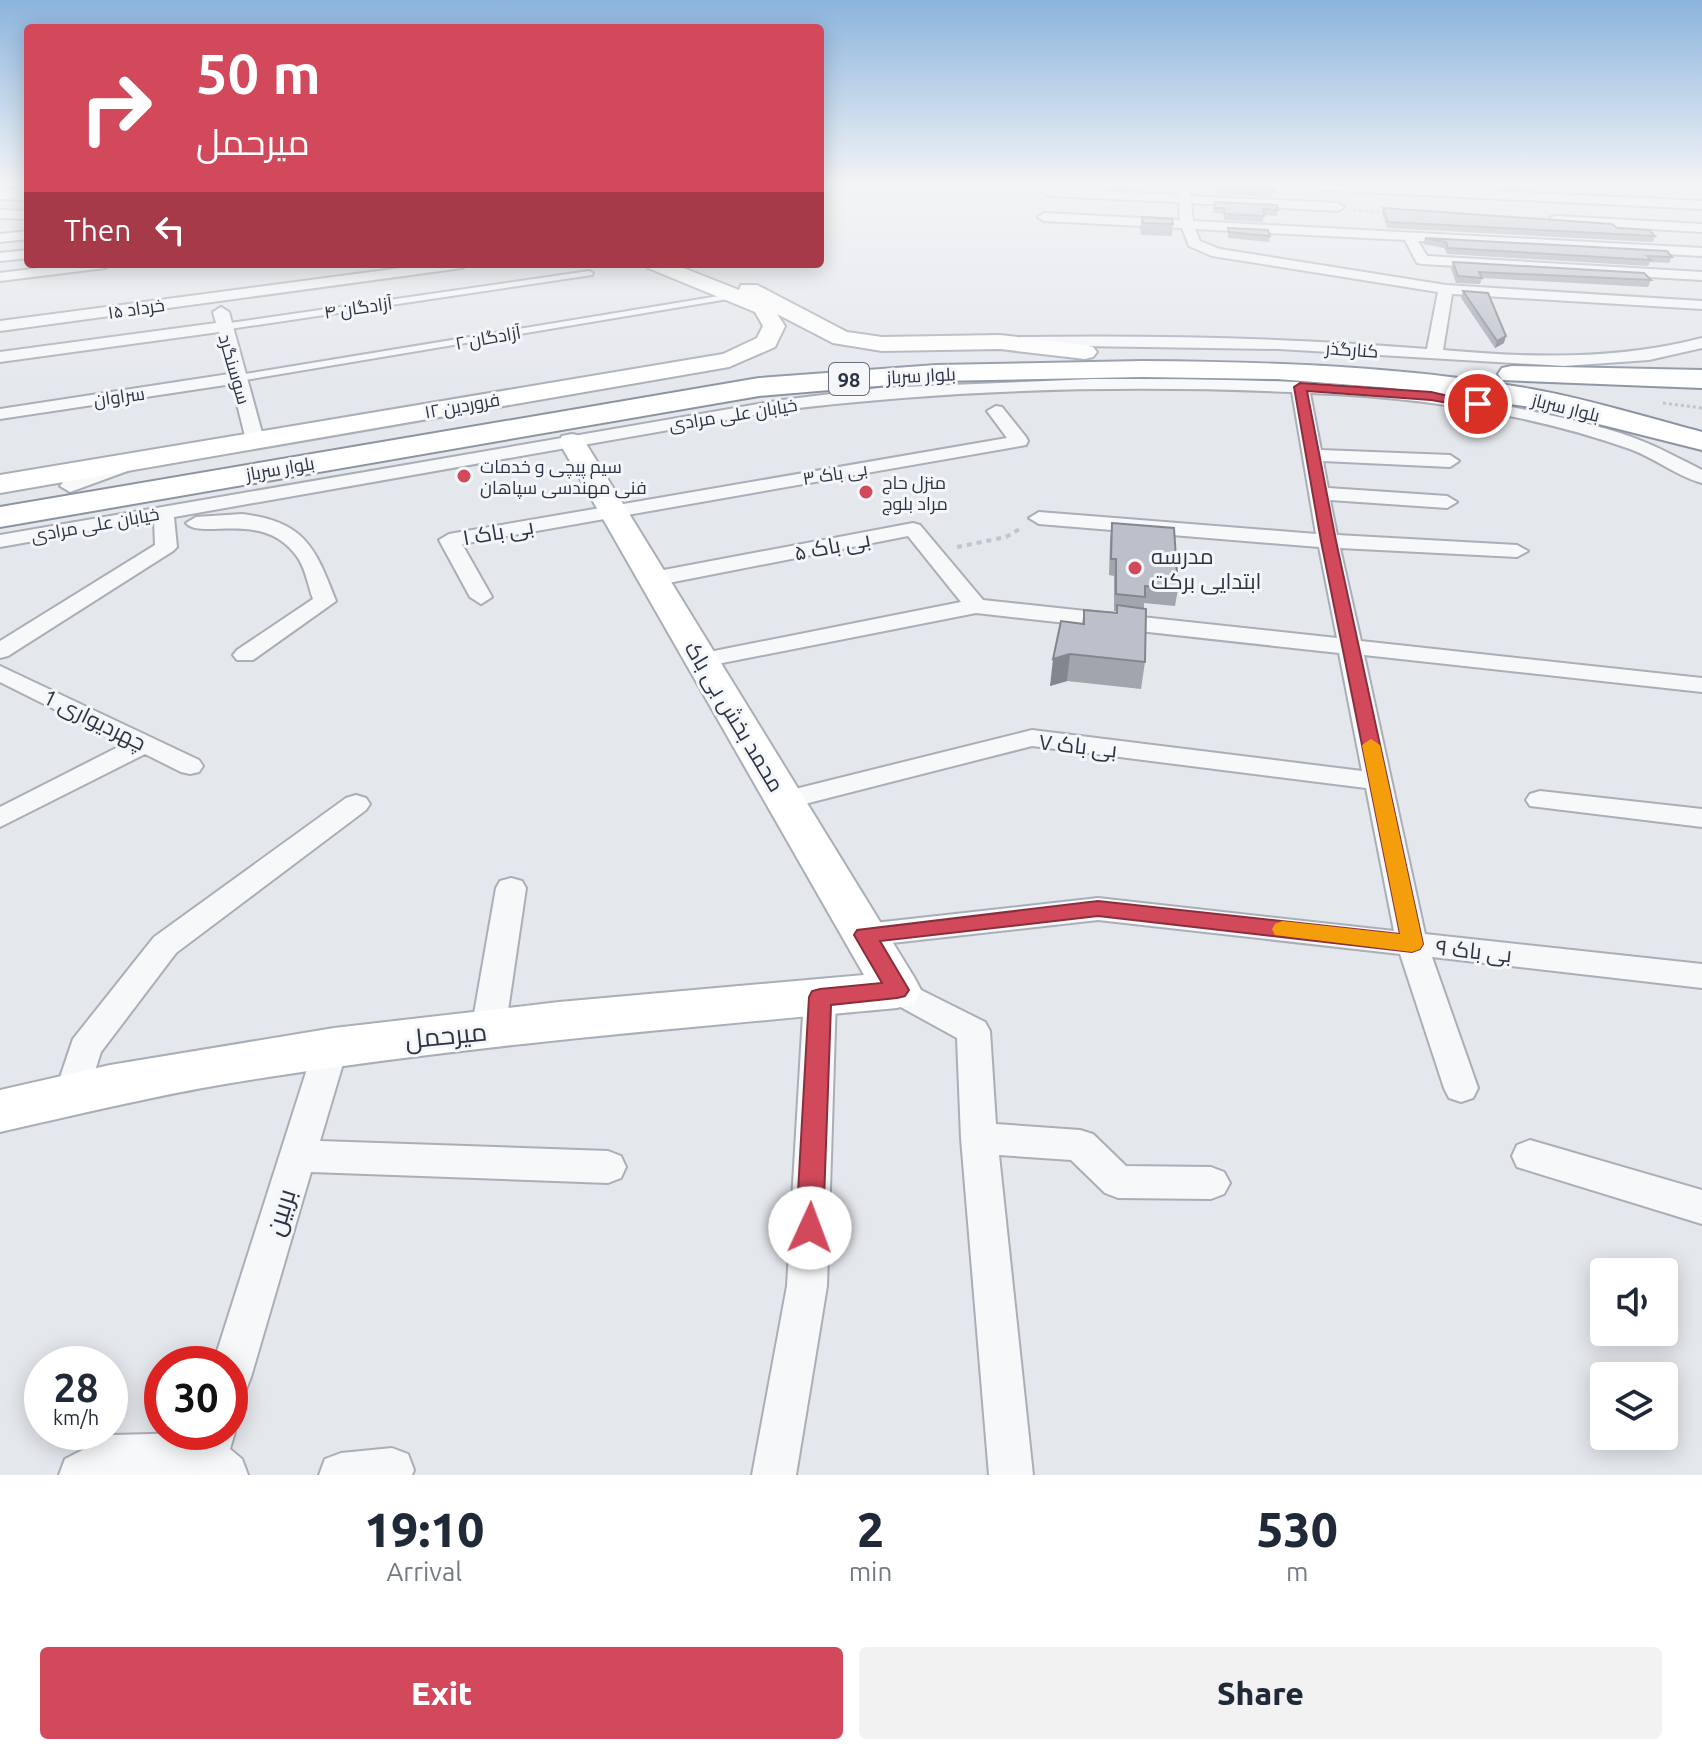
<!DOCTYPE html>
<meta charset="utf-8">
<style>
body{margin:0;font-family:Ubuntu,Cairo,sans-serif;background:#f2f2f3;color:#1f2937;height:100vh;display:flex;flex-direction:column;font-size:30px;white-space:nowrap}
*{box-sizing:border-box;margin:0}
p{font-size:26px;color:#747a83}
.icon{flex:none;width:44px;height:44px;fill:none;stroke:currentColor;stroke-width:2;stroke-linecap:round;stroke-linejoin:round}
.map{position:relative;height:1475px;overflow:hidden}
.panel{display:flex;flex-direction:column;background:#fff;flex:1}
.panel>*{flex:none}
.hud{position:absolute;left:24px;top:24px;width:800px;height:244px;border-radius:8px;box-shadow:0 4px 20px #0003;background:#d1495b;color:#fff;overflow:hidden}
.tools{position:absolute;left:1590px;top:1258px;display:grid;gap:16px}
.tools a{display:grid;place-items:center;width:88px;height:88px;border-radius:8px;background:#fff;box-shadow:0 4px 20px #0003;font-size:40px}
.speed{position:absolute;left:24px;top:1346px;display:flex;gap:16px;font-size:40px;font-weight:700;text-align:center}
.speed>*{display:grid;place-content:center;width:104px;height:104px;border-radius:50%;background:#fff;box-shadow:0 4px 20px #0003;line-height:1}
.speed small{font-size:20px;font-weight:400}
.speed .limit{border:12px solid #d22;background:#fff;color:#111}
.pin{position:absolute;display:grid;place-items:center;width:68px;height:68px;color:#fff;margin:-34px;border:4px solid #fff;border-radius:50%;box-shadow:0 2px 8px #0007}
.me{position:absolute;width:88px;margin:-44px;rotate:2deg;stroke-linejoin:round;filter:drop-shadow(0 0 6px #0008)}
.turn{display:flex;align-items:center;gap:28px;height:168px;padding:0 40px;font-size:36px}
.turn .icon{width:104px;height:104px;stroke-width:2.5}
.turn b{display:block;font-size:56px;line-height:68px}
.then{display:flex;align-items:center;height:76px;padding:0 40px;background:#0003;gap:16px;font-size:30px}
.eta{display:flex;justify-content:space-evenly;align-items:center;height:136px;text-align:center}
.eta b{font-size:48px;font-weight:800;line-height:56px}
.primary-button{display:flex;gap:16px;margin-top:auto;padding:16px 40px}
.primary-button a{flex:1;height:92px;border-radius:8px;background:#d1495b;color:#fff;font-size:32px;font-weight:800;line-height:92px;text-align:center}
.primary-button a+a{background:#f2f2f3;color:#1f2937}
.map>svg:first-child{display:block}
</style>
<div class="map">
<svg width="1702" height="1475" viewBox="0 0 1702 1475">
<rect width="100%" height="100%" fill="#e4e7ec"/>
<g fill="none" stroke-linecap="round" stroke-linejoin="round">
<g stroke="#a9aeb7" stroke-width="4">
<path id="lane" d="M589 271 593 273 592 275 223 330 219 327 223 324Z
M737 293H740V297L239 381 234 378 239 375Z"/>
</g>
<g stroke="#a9aeb7" stroke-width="4">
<path id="street" d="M1177 186H1189L1190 196 1338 203 1344 207 1338 211 1191 203 1193 221 1702 248V256L1418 241 1427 256 1702 272V280L1422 264 1417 263 1405 240 1195 229 1200 241 1220 249 1446 285 1702 301V309L1452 294 1443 350C1531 358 1617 360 1702 338V348L1649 360 1564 366 1279 349 1014 345 1012 342 1020 337C1156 335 1292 338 1427 349L1438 292 1212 256 1189 246 1182 228 1044 221 1038 217 1044 213 1180 220 1179 202 1049 196 1043 192 1049 188 1178 195Z
M1316 186H1391L1702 201V209L1322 190Z
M0 210 28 211V219L0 218Z
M1556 216 1702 224V232L1551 223V217Z
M28 231V239L0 242V234Z
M28 250V258L0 261V253Z
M71 264H112L105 268 0 281V273Z
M431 264H469L462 268 0 331V321Z
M221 307 229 312 264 440 262 444 255 446 246 440 232 384 0 419V409L229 374 219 332 0 362V352L216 323 213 312Z
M1092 379C1241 379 1389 379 1535 412 1572 420 1612 428 1647 443 1666 451 1684 461 1702 470V483C1676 476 1655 458 1630 449 1527 413 1418 397 1310 393L1321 450 1450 455 1459 461 1450 467 1323 461 1328 488 1447 496 1457 502 1447 508 1330 500 1337 535 1517 545 1528 551 1517 557 1340 548 1361 641 1702 678V692L1364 655 1425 934 1702 964V988L1432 957 1478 1088 1473 1098 1461 1102 1449 1098 1444 1088 1400 954 1098 920 865 946 854 943 849 935 854 927 865 924 1098 898 1394 931 1366 788 1032 746 785 809 775 806 771 800 775 794 1032 730 1362 771 1339 653 976 613 702 667 694 665 690 660 694 655 961 602 908 536 653 586 642 579 653 572 913 523 920 525 983 600 1337 638 1319 547 1039 524 1029 518 1039 512 1316 534 1292 392C1122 385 951 389 782 410L174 517 177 547 173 551 8 656 0 658V641L155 545 154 520 0 547V535L782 400 880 388Z
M996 406 1002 407 1026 437 1028 441 1026 445 462 544 492 597 481 604 470 597 439 540 449 534 1007 438 987 411Z
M126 459 136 465 133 469 70 492 60 486 63 482Z
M242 514C305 522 315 547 336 601L253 660H237L233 655 237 650 313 599C308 586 306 570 298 558 264 508 201 541 186 523L196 517Z
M0 666 199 760 203 766 199 772 190 774 181 772 145 754 0 827V807L124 744 0 682Z
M1540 791 1702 809V827L1530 806 1526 800 1530 794Z
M356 795 366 798 370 804 366 810 176 953 101 1052 85 1102 73 1106 61 1102 55 1092 73 1039 154 937 346 798Z
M511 878 522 881 526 888 505 1031 500 1040 488 1044 476 1040 471 1031 496 888 500 881Z
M897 978 985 1022 990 1031 996 1124 1080 1130 1093 1134 1126 1166 1211 1167 1224 1172 1230 1183 1224 1194 1211 1199 1118 1198 1105 1193 1071 1160 999 1155 1033 1475H989L961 1138 957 1038 886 999 881 990 886 981Z
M820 985 832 988 836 997 827 1286 796 1475H752L787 1286 804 997 808 988Z
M331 1034 343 1038 348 1047 320 1141 608 1151 621 1156 626 1167 621 1178 608 1183 311 1172 251 1377 245 1392 230 1398V1364H213L314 1047 319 1038Z
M1530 1140 1702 1190V1224L1517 1167 1512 1156 1517 1145Z
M230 1420 235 1432 230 1449 242 1459 248 1475H59L65 1459 112 1435 230 1432Z
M392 1448 408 1454 414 1470 412 1475H319L325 1459 341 1453Z"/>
</g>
<g stroke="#a9aeb7" stroke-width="4">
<path id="secondary" d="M0 189 28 190V200L0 199Z
M645 264H673L739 290 741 285H757L847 332 882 337 1000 335 1085 345 1093 347 1097 352 1093 357 1085 359 1000 349 882 351 833 343 777 314 785 326 775 347 729 367 0 493V475L723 354 757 338 763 326 755 312 648 268Z
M572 434 582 436 585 442 914 977 921 990 914 1003 897 1008C672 1029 447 1047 225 1084 149 1097 75 1115 0 1132V1090L110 1065 334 1028 559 1002 864 975 559 442 562 436Z"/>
</g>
<g stroke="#8b94a3" stroke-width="4">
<path id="highway" d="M1142 361C1272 362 1402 366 1531 389 1588 399 1645 417 1702 432V450L1531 407 1391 388 1277 379 1142 377 936 381 759 396 0 527V507L759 378 936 365Z
M1512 366 1702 370V388L1502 380 1498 374 1502 368Z"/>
</g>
<path stroke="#c2c5cb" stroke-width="3" stroke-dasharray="3 3" stroke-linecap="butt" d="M1353 210 1387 212
M1663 403 1702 408"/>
<path stroke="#c2c5cb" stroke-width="4" stroke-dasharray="5 5" stroke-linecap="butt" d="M957 547 1006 537 1023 527"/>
<use href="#lane" fill="#f7f8fa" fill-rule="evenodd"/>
<use href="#street" fill="#f7f8fa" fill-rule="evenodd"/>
<use href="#secondary" fill="#fff" fill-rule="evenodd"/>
<use href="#highway" fill="#fff" fill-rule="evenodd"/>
</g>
<path fill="#a1a5ae" d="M1219 186 1273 191 1272 197 1217 194Z
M1215 202 1278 210 1277 216 1264 215 1263 222 1224 220 1223 214 1213 213Z
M1383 208 1617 228 1655 236 1653 242 1387 228 1382 213Z
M1142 217 1173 224 1172 236 1141 235 1140 229Z
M1228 228 1270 236 1269 242 1228 238Z
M1425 238 1672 257 1669 263 1650 262 1648 266 1447 254 1444 248 1423 244Z
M1453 262 1651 280 1648 287 1482 278 1480 284 1456 283 1451 269Z
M1463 291 1504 343 1495 348 1461 298Z
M1112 523 1178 589 1175 606 1144 603 1145 662 1141 689 1067 681 1050 686 1082 624 1084 610 1116 613V611H1114V576L1109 575 1110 540Z"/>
<path fill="#83868d" d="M1506 336 1504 343 1495 348 1497 341Z
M1070 654 1067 681 1050 686 1053 659Z"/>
<path fill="#bbc0ca" stroke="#83868d" stroke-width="2" d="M1219 186H1271L1273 191 1218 189Z
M1215 202 1277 205 1278 210 1263 209 1264 216 1225 214 1224 208H1214Z
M1383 208 1612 224 1617 228 1649 230 1655 236 1388 222Z
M1142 217 1172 219 1173 224 1143 223Z
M1228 228 1268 230 1270 236 1229 232Z
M1425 238 1667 251 1672 257 1647 256 1651 260 1448 248 1446 242Z
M1453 262 1644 273 1651 280 1479 272 1482 278 1458 276Z
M1463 291 1488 293 1506 336 1497 341Z
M1112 523 1174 528 1178 589 1145 586V597L1116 594V559H1111Z
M1117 605 1146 609 1145 662 1070 654 1053 659 1061 621 1084 624V610L1117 613Z"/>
<linearGradient id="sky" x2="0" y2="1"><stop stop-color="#8bb4dd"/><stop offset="0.47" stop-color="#f3f4f6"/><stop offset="1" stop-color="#f3f4f6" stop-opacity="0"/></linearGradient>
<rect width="1702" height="392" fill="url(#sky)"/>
<path fill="#d1495b" stroke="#882f3b" stroke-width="2" d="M1300 383 1431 392 1484 404 1478 408 1431 400 1307 391 1336 541 1423 944 1420 949 1412 952 1098 916 880 941 909 990 905 996 897 998 831 1005 823 1228 819 1237 810 1240 800 1237 796 1228 809 997 812 991 820 989 882 983 854 935 857 930 1098 901 1400 934 1321 541 1294 387Z"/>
<path fill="#f59e0b" d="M1371 739 1380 745 1423 944 1420 949 1412 952 1275 935 1272 929 1275 924 1282 921 1400 934 1362 745Z"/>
<g fill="#d1495b" stroke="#f4f6f9" stroke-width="3">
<circle cx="464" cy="476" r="8"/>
<circle cx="866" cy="492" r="8"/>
<circle cx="1135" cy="568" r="8"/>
</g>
<g text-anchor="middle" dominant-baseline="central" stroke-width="6" stroke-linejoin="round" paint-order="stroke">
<g font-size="18" fill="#2b3445" stroke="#f4f6f9">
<text transform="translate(358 307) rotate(-8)">آزادگان ۴</text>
<text transform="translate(136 308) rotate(-8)">۱۵ خرداد</text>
<text transform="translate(488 337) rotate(-10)">آزادگان ۲</text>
<text transform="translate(1352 349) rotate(4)">کنارگذر</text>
<text transform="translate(235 369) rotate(74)">سوسنگرد</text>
<text transform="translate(921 375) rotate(-3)">بلوار سرباز</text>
<text transform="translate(119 396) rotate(-8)">سراوان</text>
<text transform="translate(462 405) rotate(-10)">۱۲ فروردین</text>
<text transform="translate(1566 407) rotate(14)">بلوار سرباز</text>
<text transform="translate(733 414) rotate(-9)">خیابان علی مرادی</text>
<text transform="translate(280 468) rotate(-10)">بلوار سرباز</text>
<text transform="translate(835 473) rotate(-9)">بی باک ۳</text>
<text transform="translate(95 524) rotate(-10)">خیابان علی مرادی</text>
</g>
<g font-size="18" fill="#2b3445" stroke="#f4f6f9" text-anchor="start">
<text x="480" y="466">سیم پیچی و خدمات<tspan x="480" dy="21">فنی مهندسی سپاهان</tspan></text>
<text x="882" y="482">منزل حاج<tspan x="882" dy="21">مراد بلوچ</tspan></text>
</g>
<rect fill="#f4f6f9" stroke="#676e7b" stroke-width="2" x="829" y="363" width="40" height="32" rx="6"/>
<g font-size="20" font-weight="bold" fill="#2b3445">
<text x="849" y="379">98</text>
</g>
<g font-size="22" fill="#2b3445" stroke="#f4f6f9">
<text transform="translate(498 531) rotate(-10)">بی باک ۱</text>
<text transform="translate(832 545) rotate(-11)">بی باک ۵</text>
<text transform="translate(735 716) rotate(59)">محمد بخش بی باک</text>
<text transform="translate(95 719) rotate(26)">چهردیواری 1</text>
<text transform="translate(1078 745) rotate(6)">بی باک ۷</text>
<text transform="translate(1474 950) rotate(6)">بی باک ۹</text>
</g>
<g font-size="22" fill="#2b3445" stroke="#f4f6f9" text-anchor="start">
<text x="1151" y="555">مدرسه<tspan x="1151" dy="25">ابتدایی برکت</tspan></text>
</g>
<g font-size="26" fill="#2b3445" stroke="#f4f6f9">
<text transform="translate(446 1035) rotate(-6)">میرحمل</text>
<text transform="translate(280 1212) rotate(-73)">بربین</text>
</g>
</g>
</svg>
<div class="tools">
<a><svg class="icon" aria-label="sound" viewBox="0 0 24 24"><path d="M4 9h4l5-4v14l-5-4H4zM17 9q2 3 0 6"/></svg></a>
<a><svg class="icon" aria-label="layers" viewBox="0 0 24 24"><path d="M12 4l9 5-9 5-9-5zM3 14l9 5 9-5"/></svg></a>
</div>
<div class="speed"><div>28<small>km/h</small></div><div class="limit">30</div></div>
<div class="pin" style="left:1478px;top:404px;background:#d93025"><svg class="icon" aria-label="arrive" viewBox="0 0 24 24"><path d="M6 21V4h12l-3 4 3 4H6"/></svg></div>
<svg class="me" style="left:810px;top:1228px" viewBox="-20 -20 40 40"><circle r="19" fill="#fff"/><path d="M0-13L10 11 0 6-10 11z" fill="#d1495b"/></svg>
<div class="hud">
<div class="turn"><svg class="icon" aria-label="right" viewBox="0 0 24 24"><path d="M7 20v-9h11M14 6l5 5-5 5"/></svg><div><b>50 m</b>میرحمل</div></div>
<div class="then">Then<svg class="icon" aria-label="left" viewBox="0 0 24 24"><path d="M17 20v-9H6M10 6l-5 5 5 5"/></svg></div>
</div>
</div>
<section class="panel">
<div class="eta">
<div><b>19:10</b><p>Arrival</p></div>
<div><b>2</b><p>min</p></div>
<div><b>530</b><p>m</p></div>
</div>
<div class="primary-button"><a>Exit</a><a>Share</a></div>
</section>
